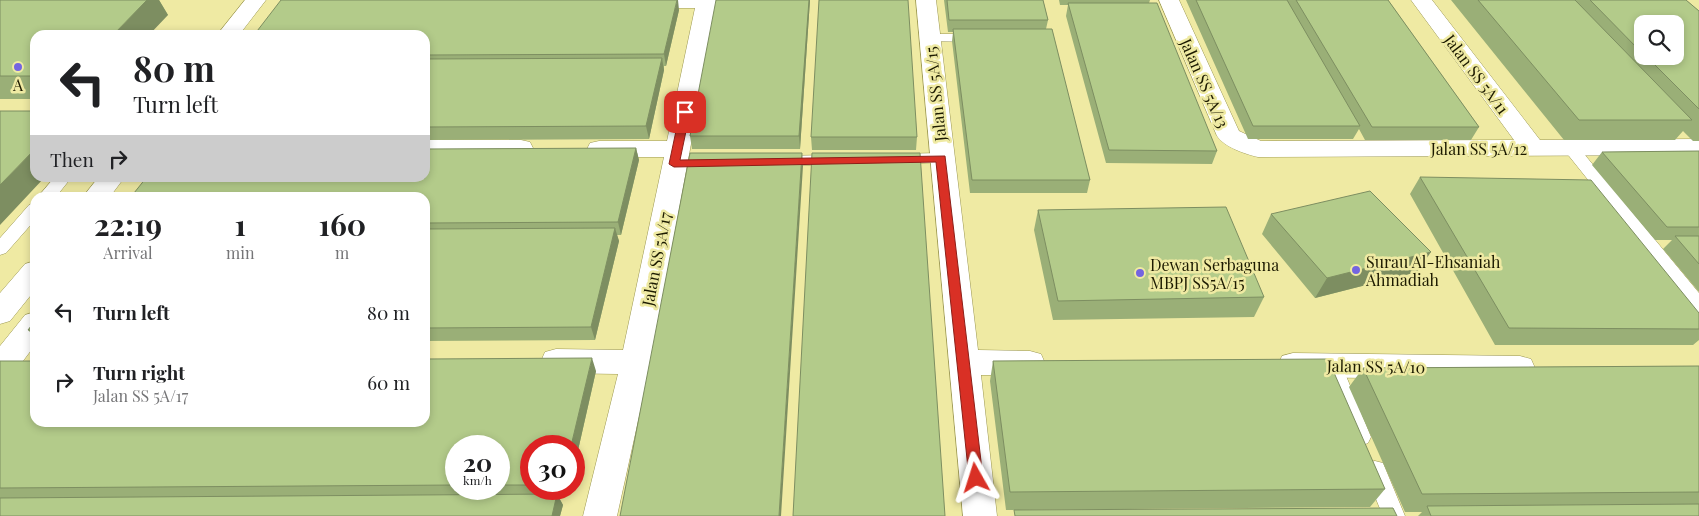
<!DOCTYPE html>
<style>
body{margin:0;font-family:"Playfair Display",serif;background:#f6f6f6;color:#202124;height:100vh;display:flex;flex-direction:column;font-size:19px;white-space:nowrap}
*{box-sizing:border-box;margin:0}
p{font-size:16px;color:#757577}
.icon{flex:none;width:28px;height:28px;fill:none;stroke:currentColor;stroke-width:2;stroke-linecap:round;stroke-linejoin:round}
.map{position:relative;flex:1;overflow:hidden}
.panel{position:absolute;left:30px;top:192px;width:400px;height:235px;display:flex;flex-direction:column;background:#fff;border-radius:15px;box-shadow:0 2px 8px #0003}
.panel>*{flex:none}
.guide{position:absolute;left:30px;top:30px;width:400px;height:152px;border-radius:15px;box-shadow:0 2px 8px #0003;background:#fff;color:#202124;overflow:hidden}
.buttons{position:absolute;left:1634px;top:15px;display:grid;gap:10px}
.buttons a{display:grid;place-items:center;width:50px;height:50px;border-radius:10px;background:#fff;box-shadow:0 2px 8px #0003;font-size:25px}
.speed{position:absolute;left:445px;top:435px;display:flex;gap:10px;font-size:25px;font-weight:700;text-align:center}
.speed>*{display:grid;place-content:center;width:65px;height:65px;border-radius:50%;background:#fff;box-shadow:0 2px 8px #0003;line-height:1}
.speed small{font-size:12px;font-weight:400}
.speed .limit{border:8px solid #d22;background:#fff;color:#111}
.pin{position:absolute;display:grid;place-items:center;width:42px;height:42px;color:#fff;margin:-21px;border-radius:10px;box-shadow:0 2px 8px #0006}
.me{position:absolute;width:55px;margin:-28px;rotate:354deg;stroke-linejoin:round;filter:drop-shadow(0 0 4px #0008)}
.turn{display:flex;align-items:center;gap:18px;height:105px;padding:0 20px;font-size:22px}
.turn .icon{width:65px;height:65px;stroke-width:2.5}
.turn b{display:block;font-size:35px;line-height:42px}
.then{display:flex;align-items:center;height:48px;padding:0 20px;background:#0003;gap:10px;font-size:19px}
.eta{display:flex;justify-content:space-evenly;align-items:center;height:85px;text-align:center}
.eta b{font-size:30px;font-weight:700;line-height:35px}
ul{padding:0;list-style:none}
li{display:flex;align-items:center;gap:15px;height:70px;padding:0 20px}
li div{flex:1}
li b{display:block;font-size:19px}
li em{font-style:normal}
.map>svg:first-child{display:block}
</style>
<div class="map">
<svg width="1699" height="516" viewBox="0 0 1699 516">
<rect width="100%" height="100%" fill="#efeaa3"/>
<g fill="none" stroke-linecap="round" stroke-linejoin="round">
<g stroke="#9b9752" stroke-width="1">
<path id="service" d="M929 34H976L983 38 976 42 924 41 922 38Z
M1570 142 1575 143 1699 293V313L1693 311 1565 151 1562 147 1565 143Z
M941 153 947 154 949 158 947 162 897 164 891 163 889 159 891 155 897 154Z
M836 155 842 156 844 160 842 164 777 166 771 165 769 161 771 157 777 156Z
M54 178H71L55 198H37Z
M35 203V220L6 253 0 255V238L29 205Z
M1332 358 1339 360 1342 366 1371 437 1368 443 1361 446 1354 443 1351 437 1322 366 1325 360Z
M1375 461 1383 463 1405 516H1383L1364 470 1367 463Z"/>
</g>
<g stroke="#9b9752" stroke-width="1">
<path id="minor" d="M631 0H717V2L651 362 617 516H583L618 374 556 373 545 370 541 361 545 352 556 349 623 350 664 157H599L590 155 587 149 590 143 599 141H667L695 8H640L633 6 630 2Z
M916 0H936L978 350 1030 351 1041 354 1045 363 1041 372 1030 375H981L997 516H963Z
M1159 0H1179L1239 131 1261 141 1514 140 1411 0H1432L1540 140 1699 139V155L1258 157C1245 154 1224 147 1217 136Z
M425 140H521L530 142 533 148 530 154 521 156H425Z
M1293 353 1520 356 1531 359 1535 368 1531 377 1520 380 1293 377 1282 374 1278 365 1282 356Z"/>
</g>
<g stroke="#9b9752" stroke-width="1">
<path id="tertiary" d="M245 0H266L239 35H217Z
M98 178H124L109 198H82Z
M35 261V290L10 321 0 324V293L25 264Z
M35 312V345L11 377 0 380V346L25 315Z"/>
</g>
<use href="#service" fill="#fff" fill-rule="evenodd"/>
<use href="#minor" fill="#fff" fill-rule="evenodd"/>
<use href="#tertiary" fill="#fff" fill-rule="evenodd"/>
</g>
<path fill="#9aaf77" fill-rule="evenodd" d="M0 0H159L168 15 35 35V99H0Z
M810 0 800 149H692L690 136Z
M944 0H1043L1048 20 1046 29 1090 180 1087 193H970L952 41 953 32H948Z
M1059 0H1150L1149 3 1217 151 1212 164 1106 163 1066 16 1068 5H1060Z
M1186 0H1388L1479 127 1471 140H1365L1359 129 1353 139H1248Z
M1451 0H1686L1699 11V141H1693L1683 131 1675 140H1564ZM1642 24 1675 56H1642Z
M679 10 666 66H664V70L649 139 425 140V35Z
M811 137H917L916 150H812Z
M636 148 639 160 621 235H617L619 241 595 340 425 341V198Z
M1699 151V292L1663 249 1672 240H1655L1592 165 1602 152Z
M1420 177 1699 313V340L1693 345H1495L1410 194Z
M1038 210 1264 297 1254 317 1053 320 1034 230Z
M1271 214 1417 272 1315 298 1262 234Z
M35 321V337L28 330Z
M0 361 596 371 574 468V446H531V489H569L567 496H558L563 505 560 516H0ZM456 446H499V489H456Z
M993 361 1385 489 1370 507 1006 510 990 381Z
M1699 366V516H1418L1422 512H1405L1349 387 1363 368Z"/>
<path fill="#7d8e61" d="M147 0H159L168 15 149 35H113Z
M677 0H678L679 10 666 66 664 54Z
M809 0H810L800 149 799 136Z
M662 58 664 70 649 139 646 126Z
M636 148 639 160 621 235 618 222Z
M35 149V178H44L0 225V185Z
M802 153 803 166 781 516H779Z
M615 228 619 241 595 340 591 327Z
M1431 252 1417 272 1315 298 1327 278Z
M592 358 596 371 574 468V446H571Z
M564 489H569L567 496Z
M557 494 563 505 560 516H552Z"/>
<path fill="#b3cb8a" stroke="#7d8e61" d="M0 0H147L113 35H35V76H0Z
M281 0H677L664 54 425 55V35H254Z
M716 0H809L799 136H690Z
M819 0H908L917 137H811Z
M947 0H1043L1048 20H949Z
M1196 0H1287L1360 126H1253Z
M1296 0H1388L1479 127H1372Z
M1478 0H1575L1692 120H1579Z
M1590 0H1686L1699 11V109L1646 56H1675V24H1642V53Z
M1068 3H1157L1217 151 1109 150Z
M953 29H1052L1090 180H972Z
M662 58 646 126 425 127V59Z
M0 111H35V149L0 185Z
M636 148 618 222 425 223V198H130L146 178H425V149Z
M1699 151V227H1667L1602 152Z
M690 153H802L779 516H620Z
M812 153H920L945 516H793Z
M1420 177 1591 180 1699 313V329L1509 328Z
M1370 191 1431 252 1327 278 1271 214Z
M1226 207 1264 297 1058 301 1038 210Z
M615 228 591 327 425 328V229Z
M1675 236H1699V264Z
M35 321V330H28Z
M592 358 571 446H531V485H499V446H456V485L0 488V361H35V422H425V359Z
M1328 359 1385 489 1010 492 993 361Z
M1699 366V492L1422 494 1363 368Z
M557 494 552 516H0V498Z
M1699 504V516H1431L1427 506Z
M1393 508 1397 516H1015L1014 510Z"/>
<path fill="#d93025" stroke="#8d1f18" d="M685 109 690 112 680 160 945 156 983 478 981 482 976 484 971 482 969 478 936 162 674 167 669 164 680 112Z"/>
<g fill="#7465e0" stroke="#efeaa3" stroke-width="2">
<circle cx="18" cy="67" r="5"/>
<circle cx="1356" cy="270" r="5"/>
<circle cx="1140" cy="273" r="5"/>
</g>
<g text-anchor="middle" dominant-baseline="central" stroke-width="5" stroke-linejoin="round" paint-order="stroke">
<g font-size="16" fill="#1c1a00" stroke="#efeaa3">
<text transform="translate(1477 74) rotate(53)">Jalan SS 5A/11</text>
<text transform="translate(1205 83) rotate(66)">Jalan SS 5A/13</text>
<text transform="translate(935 94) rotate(-96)">Jalan SS 5A/15</text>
<text x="1479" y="148">Jalan SS 5A/12</text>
<text transform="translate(656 259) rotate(-79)">Jalan SS 5A/17</text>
<text transform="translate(1376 366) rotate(1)">Jalan SS 5A/10</text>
</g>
<g font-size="16" fill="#1c1a00" stroke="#efeaa3" text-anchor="start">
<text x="18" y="84" text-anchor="middle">A</text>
<text x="1366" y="261">Surau Al-Ehsaniah<tspan x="1366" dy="18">Ahmadiah</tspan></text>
<text x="1150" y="264">Dewan Serbaguna<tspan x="1150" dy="18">MBPJ SS5A/15</tspan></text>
</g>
</g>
</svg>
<div class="buttons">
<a><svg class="icon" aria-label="search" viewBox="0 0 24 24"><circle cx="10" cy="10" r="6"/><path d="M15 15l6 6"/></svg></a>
</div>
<div class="speed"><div>20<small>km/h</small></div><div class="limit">30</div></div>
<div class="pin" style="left:685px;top:112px;background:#d93025"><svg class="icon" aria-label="arrive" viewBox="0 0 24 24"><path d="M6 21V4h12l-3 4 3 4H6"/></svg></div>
<svg class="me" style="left:976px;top:478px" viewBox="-20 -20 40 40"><path d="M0-17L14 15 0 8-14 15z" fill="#d93025" stroke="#fff" stroke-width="4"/></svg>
<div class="guide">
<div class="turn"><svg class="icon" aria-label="left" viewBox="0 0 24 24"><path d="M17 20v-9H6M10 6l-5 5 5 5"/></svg><div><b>80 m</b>Turn left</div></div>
<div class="then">Then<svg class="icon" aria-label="right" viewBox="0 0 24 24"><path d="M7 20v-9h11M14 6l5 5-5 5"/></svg></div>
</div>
<section class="panel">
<div class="eta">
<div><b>22:19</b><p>Arrival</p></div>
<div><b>1</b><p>min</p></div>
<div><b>160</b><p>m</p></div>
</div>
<ul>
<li><svg class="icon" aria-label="left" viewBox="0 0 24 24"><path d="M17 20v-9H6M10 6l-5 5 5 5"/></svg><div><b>Turn left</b></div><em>80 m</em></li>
<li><svg class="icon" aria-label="right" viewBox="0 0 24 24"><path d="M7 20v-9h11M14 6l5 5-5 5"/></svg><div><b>Turn right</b><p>Jalan SS 5A/17</p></div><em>60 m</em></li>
</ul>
</section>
</div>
